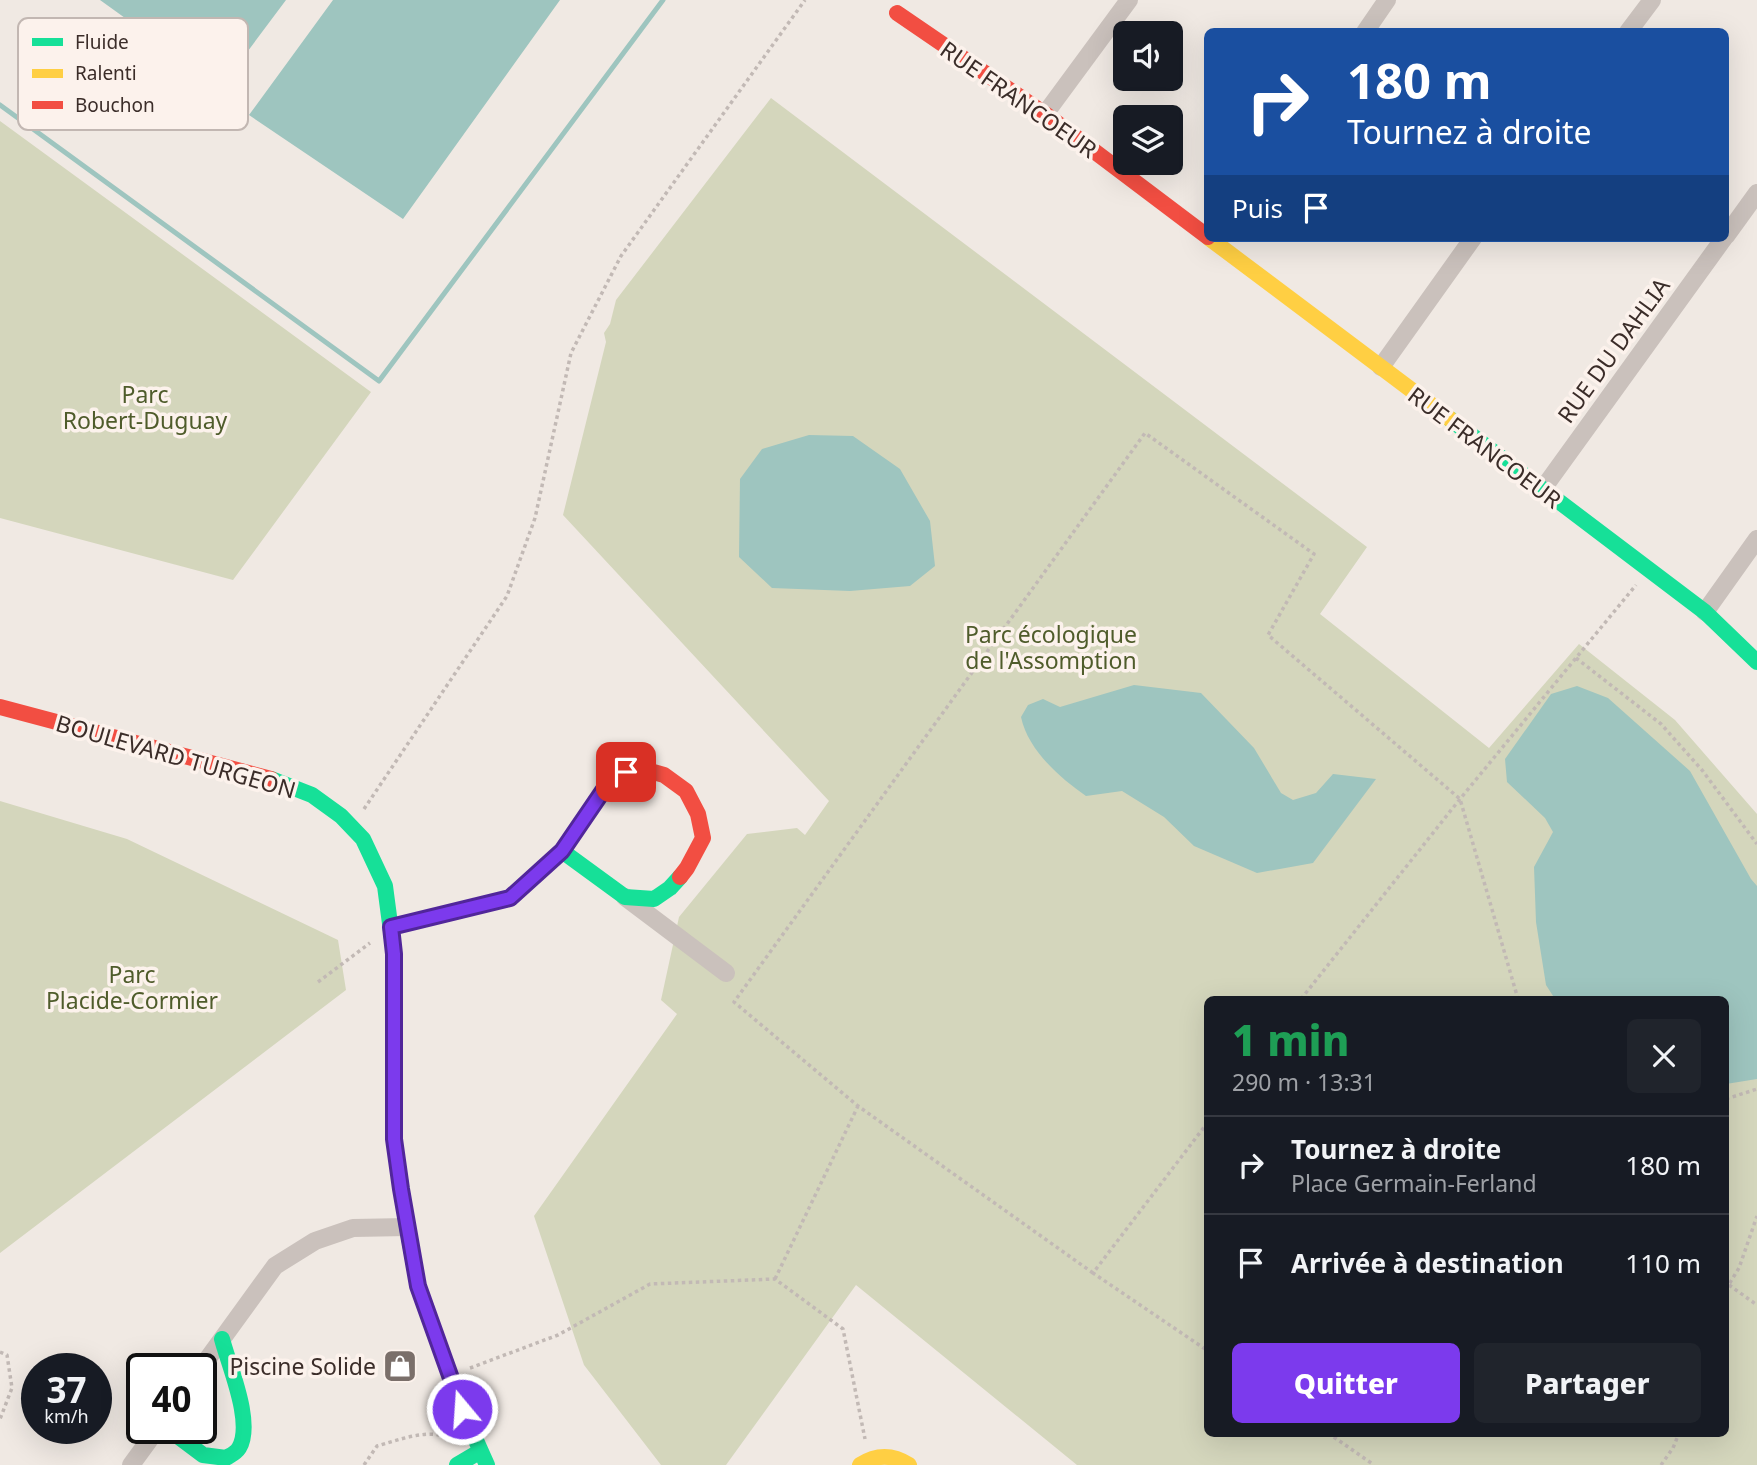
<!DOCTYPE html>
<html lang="fr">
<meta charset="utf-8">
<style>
body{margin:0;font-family:"Noto Sans",sans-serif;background:#20242c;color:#f1f3f6;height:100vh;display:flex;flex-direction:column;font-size:26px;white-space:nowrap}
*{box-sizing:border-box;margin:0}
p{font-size:23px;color:#9ea1a6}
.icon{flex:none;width:38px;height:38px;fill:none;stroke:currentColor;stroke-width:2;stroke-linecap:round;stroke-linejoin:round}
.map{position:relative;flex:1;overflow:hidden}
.details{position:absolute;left:1204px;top:996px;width:525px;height:441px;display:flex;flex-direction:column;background:#171b24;border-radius:10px;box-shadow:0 7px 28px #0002}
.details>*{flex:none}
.top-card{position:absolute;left:1204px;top:28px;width:525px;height:214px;border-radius:10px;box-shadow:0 7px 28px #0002;background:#1a4fa0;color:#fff;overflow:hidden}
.controls{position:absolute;left:1113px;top:21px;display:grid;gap:14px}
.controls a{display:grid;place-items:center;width:70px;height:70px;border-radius:10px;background:#171b24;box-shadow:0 7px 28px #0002;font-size:35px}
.speed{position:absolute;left:21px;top:1353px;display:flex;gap:14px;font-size:35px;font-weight:700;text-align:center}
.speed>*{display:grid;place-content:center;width:91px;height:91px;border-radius:50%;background:#171b24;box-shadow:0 7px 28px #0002;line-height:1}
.speed small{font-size:18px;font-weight:400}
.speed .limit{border:4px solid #111;border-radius:10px;background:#fff;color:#111}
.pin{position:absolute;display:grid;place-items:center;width:60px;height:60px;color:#fff;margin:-30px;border-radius:14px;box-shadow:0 4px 10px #0006}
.me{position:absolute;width:77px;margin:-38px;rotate:342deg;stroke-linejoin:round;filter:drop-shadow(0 0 5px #0008)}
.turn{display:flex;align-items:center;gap:24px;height:147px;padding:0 28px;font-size:32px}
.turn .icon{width:91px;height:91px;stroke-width:2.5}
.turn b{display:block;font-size:49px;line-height:60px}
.then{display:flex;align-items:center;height:66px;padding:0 28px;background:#0003;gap:14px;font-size:26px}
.round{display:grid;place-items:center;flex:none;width:74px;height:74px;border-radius:10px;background:#20242c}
.head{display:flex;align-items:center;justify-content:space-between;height:119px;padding:0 28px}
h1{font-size:42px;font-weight:800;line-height:52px;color:#1e9e55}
.primary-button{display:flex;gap:14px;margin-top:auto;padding:14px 28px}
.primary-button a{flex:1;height:80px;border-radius:10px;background:#7c3aed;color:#fff;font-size:28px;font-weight:800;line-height:80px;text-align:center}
.primary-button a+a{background:#20242c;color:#f1f3f6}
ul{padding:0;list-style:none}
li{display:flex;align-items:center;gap:21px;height:98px;padding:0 28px;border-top:2px solid #363941}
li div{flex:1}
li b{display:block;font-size:26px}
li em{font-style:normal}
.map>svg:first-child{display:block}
</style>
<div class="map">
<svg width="1757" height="1465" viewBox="0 0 1757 1465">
<rect width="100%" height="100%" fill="#f0e9e3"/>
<path fill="#d4d6bc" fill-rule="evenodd" d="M771 98 1367 547 1320 614 1489 748 1579 644 1675 720 1757 814V1465H1077L856 1285 726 1465H661L584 1365 534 1216 677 1014 661 1000 679 917 747 834 797 828 805 835 829 801 563 515 606 342 604 333 610 324 616 300ZM1208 999H1726V1433H1208Z
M0 121 371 392 233 580 0 518Z
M0 801 127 839 338 940 346 990 0 1253Z"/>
<path fill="#9ec5bf" d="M100 0H286L221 87Z
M333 0H560L403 219 249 115Z
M809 435 853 436 900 469 930 521 935 566 910 586 850 591 772 588 739 557 740 479 762 449Z
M1134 685 1201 693 1254 748 1281 793 1293 800 1316 793 1333 774 1376 779 1313 863 1257 873 1194 846 1164 817 1122 791 1086 796C1059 777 1028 750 1021 717L1028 705 1043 699 1060 707Z
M1577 686 1608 698 1690 771 1751 879 1757 886V1079L1726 1084V999H1555L1546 985 1536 922 1534 867 1553 832 1545 818 1507 782 1505 759 1551 694Z"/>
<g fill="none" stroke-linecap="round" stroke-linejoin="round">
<path stroke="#9ec5bf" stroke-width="5" d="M0 105 379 381 663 0"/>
<path stroke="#c2b9b5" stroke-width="3.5" stroke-dasharray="3.5 3.5" stroke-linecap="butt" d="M1576 658 1661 724 1702 770 1757 844
M364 809 507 596 535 518 571 353 621 256 805 0
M318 982 370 943
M1301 999 1460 799 1636 585
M1726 1099 1757 1089
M1208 1122 1093 1273 1208 1351
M1093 1273 858 1106 734 1002 1145 433 1314 554 1268 635 1460 799 1518 999
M775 1279 858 1106
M1729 1285 1757 1305
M1726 1289 1739 1268 1757 1216
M0 1352 7 1355 12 1388 0 1419
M470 1368 558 1335 650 1284 775 1279 843 1329 865 1439
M1328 1433 1374 1465
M364 1465 377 1446C398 1440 429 1428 450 1438
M1661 1465 1673 1448 1679 1433"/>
<path stroke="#cac1bc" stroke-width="18" d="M1365 32 1387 0
M1628 32 1652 0
M1045 114 1129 0
M1726 236 1757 193
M1381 367 1473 238
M1542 490 1724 238
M1705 612 1757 539
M625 897 726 973
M201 1368 275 1266 315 1241 353 1228 407 1227
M131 1465 158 1428"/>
<path stroke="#16e098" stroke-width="16" d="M1450 419 1705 612 1757 662
M271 779 312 795 341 816 363 839 385 886 394 954V1139L407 1227 418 1286 462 1409 487 1465
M562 851 625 897 654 899 670 888 680 877
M167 1428 203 1455 226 1458C231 1455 236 1453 239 1448 254 1423 229 1366 222 1339
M457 1465 479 1452"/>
<path stroke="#ffcf43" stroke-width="16" d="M1209 238 1450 419
M860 1465C877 1454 892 1454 909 1465"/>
<path stroke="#f24e42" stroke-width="16" d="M897 13 1045 114 1208 237
M0 707 271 779
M391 927 510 898 562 851 607 785 627 772 643 769 664 775 686 791 698 814 703 838 687 868 680 877"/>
</g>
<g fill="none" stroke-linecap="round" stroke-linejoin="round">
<g stroke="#51269a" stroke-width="18">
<path id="route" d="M462 1409 418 1286 401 1189 394 1139V954L391 927 510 898 562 851 607 785 626 772"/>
</g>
<use href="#route" stroke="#7c3aed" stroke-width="12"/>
</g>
<defs>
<g id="shop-square" transform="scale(1.75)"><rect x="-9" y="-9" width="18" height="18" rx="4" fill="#7a6f6a" stroke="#fcf2ec"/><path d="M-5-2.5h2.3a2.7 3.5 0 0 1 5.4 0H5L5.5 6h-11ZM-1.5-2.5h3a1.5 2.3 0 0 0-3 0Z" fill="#fff"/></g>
</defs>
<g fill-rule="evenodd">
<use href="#shop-square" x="400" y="1366"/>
</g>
<g text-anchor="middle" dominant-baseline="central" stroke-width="7" stroke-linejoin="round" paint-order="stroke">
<g font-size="23" fill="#3b2d29" stroke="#fcf2ec">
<text transform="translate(1019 99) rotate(35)">RUE FRANCOEUR</text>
<text transform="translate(1613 350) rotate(-54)">RUE DU DAHLIA</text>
<text transform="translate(1485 447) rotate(37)">RUE FRANCOEUR</text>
<text transform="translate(176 756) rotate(16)">BOULEVARD TURGEON</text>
</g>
<g font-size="23" fill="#4f5c2b" stroke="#fcf2ec">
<text x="145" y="394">Parc<tspan x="145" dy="26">Robert-Duguay</tspan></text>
<text x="1051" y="634">Parc écologique<tspan x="1051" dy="26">de l'Assomption</tspan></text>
<text x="132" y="974">Parc<tspan x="132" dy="26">Placide-Cormier</tspan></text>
</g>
<g font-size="23" fill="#3b2d29" stroke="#fcf2ec" text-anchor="end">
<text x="376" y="1366">Piscine Solide</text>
</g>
</g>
<rect x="18" y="18" width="230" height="112" rx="10" fill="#fcf2ec" stroke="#c2b7b2" stroke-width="2"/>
<rect x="32" y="38" width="31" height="8" fill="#16e098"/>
<rect x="32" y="69" width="31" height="9" fill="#ffcf43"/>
<rect x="32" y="101" width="31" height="8" fill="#f24e42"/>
<g font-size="19" fill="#3b2d29">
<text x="75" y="49">Fluide</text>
<text x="75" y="80">Ralenti</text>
<text x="75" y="112">Bouchon</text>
</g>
</svg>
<div class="controls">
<a><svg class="icon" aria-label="sound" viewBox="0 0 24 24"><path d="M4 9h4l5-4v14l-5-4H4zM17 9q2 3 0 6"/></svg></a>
<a><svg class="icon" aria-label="layers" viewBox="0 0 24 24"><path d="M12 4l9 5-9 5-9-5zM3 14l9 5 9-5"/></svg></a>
</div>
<div class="speed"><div>37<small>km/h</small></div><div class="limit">40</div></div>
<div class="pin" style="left:626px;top:772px;background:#d93025"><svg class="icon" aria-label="arrive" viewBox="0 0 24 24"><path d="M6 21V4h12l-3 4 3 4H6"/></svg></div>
<svg class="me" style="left:462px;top:1409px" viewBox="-20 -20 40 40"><circle r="17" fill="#7c3aed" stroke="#fff" stroke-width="3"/><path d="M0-11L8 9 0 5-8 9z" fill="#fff"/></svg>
<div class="top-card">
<div class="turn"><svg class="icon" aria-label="right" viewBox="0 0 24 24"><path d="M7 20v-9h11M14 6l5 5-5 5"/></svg><div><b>180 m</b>Tournez à droite</div></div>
<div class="then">Puis<svg class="icon" aria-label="arrive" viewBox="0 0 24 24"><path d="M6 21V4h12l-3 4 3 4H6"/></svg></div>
</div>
<section class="details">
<div class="head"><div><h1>1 min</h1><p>290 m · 13:31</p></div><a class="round"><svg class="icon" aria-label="close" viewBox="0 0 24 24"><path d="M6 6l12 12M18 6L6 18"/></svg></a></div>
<ul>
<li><svg class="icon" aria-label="right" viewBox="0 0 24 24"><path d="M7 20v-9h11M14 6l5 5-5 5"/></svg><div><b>Tournez à droite</b><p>Place Germain-Ferland</p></div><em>180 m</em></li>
<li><svg class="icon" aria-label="arrive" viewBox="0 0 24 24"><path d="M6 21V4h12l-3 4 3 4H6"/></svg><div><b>Arrivée à destination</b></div><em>110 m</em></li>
</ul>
<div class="primary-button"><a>Quitter</a><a>Partager</a></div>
</section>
</div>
